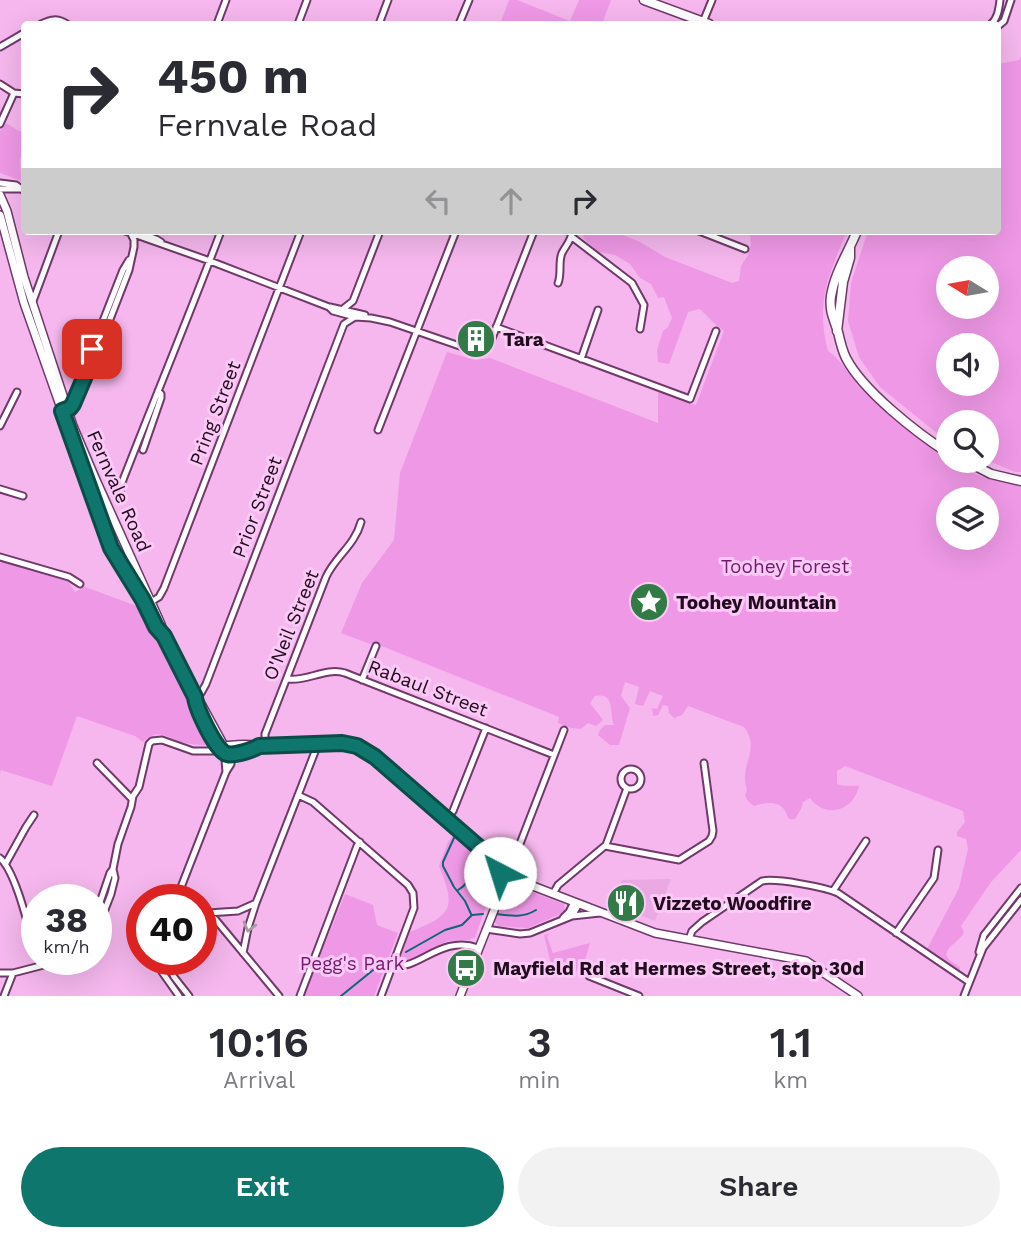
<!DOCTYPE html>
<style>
body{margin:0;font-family:"Work Sans",sans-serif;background:#f2f2f3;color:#2b2b33;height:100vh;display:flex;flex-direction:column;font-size:26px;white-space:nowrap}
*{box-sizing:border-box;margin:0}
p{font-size:23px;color:#7c7c81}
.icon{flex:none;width:38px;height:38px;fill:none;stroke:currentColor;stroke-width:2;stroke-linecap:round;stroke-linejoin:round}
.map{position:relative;height:996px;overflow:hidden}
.panel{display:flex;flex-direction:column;background:#fff;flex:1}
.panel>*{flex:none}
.guide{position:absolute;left:21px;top:21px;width:980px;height:214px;border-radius:7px;box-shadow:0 7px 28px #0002;background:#fff;color:#2b2b33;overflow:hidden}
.needle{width:46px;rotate:281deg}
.buttons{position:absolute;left:936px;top:256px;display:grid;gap:14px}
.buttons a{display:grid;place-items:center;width:63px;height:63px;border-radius:50%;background:#fff;box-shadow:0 7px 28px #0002;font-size:35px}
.speed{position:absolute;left:21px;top:884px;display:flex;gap:14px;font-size:35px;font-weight:700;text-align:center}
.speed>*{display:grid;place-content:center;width:91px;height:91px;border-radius:50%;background:#fff;box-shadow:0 7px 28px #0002;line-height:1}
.speed small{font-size:18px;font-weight:400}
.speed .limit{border:10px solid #d22;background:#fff;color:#111}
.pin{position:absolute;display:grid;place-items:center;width:60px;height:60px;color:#fff;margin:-30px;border-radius:14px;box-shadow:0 4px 10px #0006}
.me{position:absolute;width:77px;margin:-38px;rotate:320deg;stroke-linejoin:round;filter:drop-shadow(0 0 5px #0008)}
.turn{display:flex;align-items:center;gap:24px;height:147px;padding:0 21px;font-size:32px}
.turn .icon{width:91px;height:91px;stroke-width:2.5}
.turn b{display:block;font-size:49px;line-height:60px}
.lanes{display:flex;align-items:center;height:66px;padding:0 21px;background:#0003;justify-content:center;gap:35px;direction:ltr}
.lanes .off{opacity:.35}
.eta{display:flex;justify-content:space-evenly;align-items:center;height:119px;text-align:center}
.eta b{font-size:42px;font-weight:600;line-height:49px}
.primary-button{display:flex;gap:14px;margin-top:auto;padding:14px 21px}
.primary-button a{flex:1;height:80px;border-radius:42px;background:#0f766e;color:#fff;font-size:28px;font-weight:600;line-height:80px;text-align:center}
.primary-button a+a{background:#f2f2f3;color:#2b2b33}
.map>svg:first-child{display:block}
</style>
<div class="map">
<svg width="1021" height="996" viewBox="0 0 1021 996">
<rect width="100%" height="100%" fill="#f5b7ed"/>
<path fill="#eba9e4" d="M671 879 655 921 613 904 622 880Z"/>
<path fill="#ef98e6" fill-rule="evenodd" d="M509 0H517L570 21 579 0H611L602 24H500Z
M1021 56V472H1015L986 460 987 422H948V442L880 387 859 357 848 321 851 283 868 231H998V64L1019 60ZM948 268H987V306H948ZM948 345H987V383H948Z
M6 123 19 131 24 132V158H20L21 181 0 173V131Z
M585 231H613L640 242 665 257 732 283 739 281 741 266 748 255 751 244 750 231H847C829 275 815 302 828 351 843 361 850 378 863 391 898 424 944 464 989 479 1000 482 1011 483 1021 486V850L991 882 961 926 964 932C960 942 948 944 946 955L949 960 960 967V971L927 949 959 888 968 849 966 839 957 836V832L965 822 963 811 845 766 837 771V784C844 787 852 785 859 786 854 810 826 820 810 798L803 802 801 809 795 819H789C787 816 786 812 784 809 776 800 764 803 754 806L747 800 745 795 747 790C738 764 762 751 744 727L688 706 682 715 674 718 669 713 668 706 663 705 658 715 653 716 652 708 657 709 663 696 650 691 643 706 635 704 639 687 625 682 621 696 630 708 619 745H610L598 735 600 730 605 725H614C609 714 616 692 595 696L590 703 603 720 596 726 588 723 581 729 571 728 558 723 559 717 374 643 370 644 341 633 362 583 394 540 400 473 447 352 475 360 490 358 658 423V392L696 405 724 331 715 324 700 309 688 312 669 364 658 362 657 350 663 331 668 327 672 318 664 297 658 298 651 284 640 278 630 264 615 255 598 252 583 238ZM948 499H987V537H948Z
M4 561 68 581 75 592 85 587 142 608 208 742 205 745C197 745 189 744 181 742 165 736 157 728 143 742L135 736 77 716 52 786 1 770 0 773V563Z
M453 835 493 870 496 878 475 937 469 940 448 941 405 962 399 961 410 932C453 915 456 908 439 866L448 842Z
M519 887 564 904 565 912 528 928 498 926 494 921 493 917 510 888Z
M345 894 373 905 377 925 398 933 374 996H304Z
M549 934 547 937 553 953 590 943 584 963 579 966 576 972 551 964 544 935Z"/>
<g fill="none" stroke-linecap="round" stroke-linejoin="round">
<path stroke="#106476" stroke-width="2" d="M454 838 443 862V866L454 887 465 901 471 914
M458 890C472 882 472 870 473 855
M497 914C511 916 523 918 536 910
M406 952 445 930 462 925 472 915 483 914
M341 996 383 962"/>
<g stroke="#6f3a6a" stroke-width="9">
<path id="minor" d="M703 22 712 0
M41 24C51 19 57 18 67 24
M217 24 226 0
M298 24 307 0
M379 24 388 0
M459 24 469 0
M991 24C998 18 999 8 1000 0
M998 26 1004 21 1011 0
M0 47 24 33
M0 84 14 93
M0 124 14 93 24 94
M0 183 16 185 24 191
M0 189H21
M125 231 210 261 329 307 333 311 355 317 371 318 390 322 480 353 484 352 489 346 534 231
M135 231 156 239 161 242
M699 231 745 249
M572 237 632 283 644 305 640 329
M558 283C562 274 558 262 562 253 566 245 572 240 572 231
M33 301 59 231
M330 307 365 315
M343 309 353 301 380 231
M496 327 690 399 716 331
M581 359 598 310
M90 361 92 349 123 270 129 260
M66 410 70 408 73 404 90 364 98 350 129 270 134 247V240L131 234
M0 426 17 392
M378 430 456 231
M143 450 161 398V394L158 391
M0 489 23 496
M120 495 121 485C154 400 189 316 221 231
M0 557 69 577 80 584
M151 602 159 597 164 588 301 231
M287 679C307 682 325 667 345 673L554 755
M362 680 376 646
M195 697 201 693 206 684 344 324 355 317
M265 746V734L326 577C335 557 355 545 361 522
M97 763 132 799
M621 779a10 10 0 1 1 20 0a10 10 0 1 1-20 0Z
M298 795 313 802 408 885 413 893 414 908 381 996
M446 819 453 811 486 728
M605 846 679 860 709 841 712 836 713 831 704 763
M0 858C17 873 30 934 37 958
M6 863 26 827 34 815
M511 867 564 730
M833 891 866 841
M553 894 558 885 606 845 627 788
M176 900 226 772 231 764 229 755
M201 912 207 914 215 919 279 996
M208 913 238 911 256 903
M96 914 110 873 113 869
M572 916 600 913
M563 918 569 912 574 902
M486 929 520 934 530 933 572 916 579 904
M96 933 111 894 115 878 113 869 118 844 131 807 133 796 139 787 149 744 152 741 162 740 193 751H221L225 760 226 772
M896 933 934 878 938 850
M689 939 692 931 702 922 762 881C776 878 824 887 838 893L969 982
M979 952 984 935 1021 888
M243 953 248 928 256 903 318 744
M159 959 162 972 179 996
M165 959 174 977 189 996
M393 965C417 972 441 934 478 948
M0 973H13L67 959
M589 976 639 996
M4 996 13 973
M300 996 357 846 360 842
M964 996 983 948 1021 900"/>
</g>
<g stroke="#6f3a6a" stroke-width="10">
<path id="tertiary" d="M0 195 7 211 24 277 73 426 96 480 161 624 163 632
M0 215 24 303 107 539 116 557 143 600 156 627 164 636 195 697 199 700 229 755
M195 698C196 716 211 736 221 751
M221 751 224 746C235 745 248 743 259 746L342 743 363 748 375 757 502 869
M225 753 229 755 257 747
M512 878 655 933 806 961 858 996
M506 880 502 877 500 873 504 867 509 866 512 869 514 874 512 878
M460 996 506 880"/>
</g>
<g stroke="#6f3a6a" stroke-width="11">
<path id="secondary" d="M644 0 709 24
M857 231C848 253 835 272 831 296 829 311 834 319 838 332 840 341 842 350 846 358 863 391 917 433 948 453
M837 331 843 282 850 258V248
M964 460 991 474 1021 481"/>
</g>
<use href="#minor" stroke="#fff" stroke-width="5"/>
<use href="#tertiary" stroke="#fff" stroke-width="7"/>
<use href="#secondary" stroke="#fff" stroke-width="8"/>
</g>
<defs><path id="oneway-chevron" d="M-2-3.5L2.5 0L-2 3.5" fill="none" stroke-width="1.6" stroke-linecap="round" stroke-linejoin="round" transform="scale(1.75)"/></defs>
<use stroke="#a69da5" href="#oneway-chevron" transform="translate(249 927) rotate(105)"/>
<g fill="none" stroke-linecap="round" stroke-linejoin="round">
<g stroke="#0a4d48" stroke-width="18">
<path id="route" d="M92 349 90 364 73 404 70 408 62 411 111 548 143 600 156 627 164 636 195 697C196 708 216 752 227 754 234 756 253 750 259 746L342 743 357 746 375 757 497 863 502 869 500 873"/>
</g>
<use href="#route" stroke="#0f766e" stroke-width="12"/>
</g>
<defs>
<g id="building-disc" transform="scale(2.0125)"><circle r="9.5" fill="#327b47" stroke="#fbc9f5"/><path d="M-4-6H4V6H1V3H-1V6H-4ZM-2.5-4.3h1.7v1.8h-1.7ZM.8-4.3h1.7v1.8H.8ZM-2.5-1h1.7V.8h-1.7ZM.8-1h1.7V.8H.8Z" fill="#fff"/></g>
<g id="sight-disc" transform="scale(2.0125)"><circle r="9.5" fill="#327b47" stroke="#fbc9f5"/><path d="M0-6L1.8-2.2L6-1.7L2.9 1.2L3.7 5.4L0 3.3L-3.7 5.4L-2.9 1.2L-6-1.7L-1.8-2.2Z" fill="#fff"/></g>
<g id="restaurant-disc" transform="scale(2.0125)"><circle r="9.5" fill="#327b47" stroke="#fbc9f5"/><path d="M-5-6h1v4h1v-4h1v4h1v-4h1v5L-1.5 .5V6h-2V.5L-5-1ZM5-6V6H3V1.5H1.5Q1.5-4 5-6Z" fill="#fff"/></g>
<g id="bus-disc" transform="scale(2.0125)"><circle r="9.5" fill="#327b47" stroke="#fbc9f5"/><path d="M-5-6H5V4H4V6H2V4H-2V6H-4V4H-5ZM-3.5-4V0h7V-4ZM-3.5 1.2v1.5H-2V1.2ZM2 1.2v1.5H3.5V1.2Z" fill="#fff"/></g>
</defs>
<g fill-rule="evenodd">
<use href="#building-disc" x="476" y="339"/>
<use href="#sight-disc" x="649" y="602"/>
<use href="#restaurant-disc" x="626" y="903"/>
<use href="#bus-disc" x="466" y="968"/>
</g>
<g text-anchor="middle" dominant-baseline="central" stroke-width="6" stroke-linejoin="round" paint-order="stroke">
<g font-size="19" font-weight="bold" fill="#210b1f" stroke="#fbc9f5" text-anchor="start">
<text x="503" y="339">Tara</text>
<text x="676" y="602">Toohey Mountain</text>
<text x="653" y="903">Vizzeto Woodfire</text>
<text x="493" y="968">Mayfield Rd at Hermes Street, stop 30d</text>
</g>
<g font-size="19" fill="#210b1f" stroke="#fbc9f5">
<text transform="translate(215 413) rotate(-69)">Pring Street</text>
<text transform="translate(119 491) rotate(66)">Fernvale Road</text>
<text transform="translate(257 507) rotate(-69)">Prior Street</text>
<text transform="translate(291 625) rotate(-68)">O'Neil Street</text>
<text transform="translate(428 688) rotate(21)">Rabaul Street</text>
</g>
<g font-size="19" fill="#72186d" stroke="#fbc9f5">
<text x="785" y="566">Toohey Forest</text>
<text x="352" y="963">Pegg's Park</text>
</g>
</g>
</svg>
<div class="buttons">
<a><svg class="needle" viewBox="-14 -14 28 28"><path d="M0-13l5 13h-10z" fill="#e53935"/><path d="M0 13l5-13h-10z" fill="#7c7c81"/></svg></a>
<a><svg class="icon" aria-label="sound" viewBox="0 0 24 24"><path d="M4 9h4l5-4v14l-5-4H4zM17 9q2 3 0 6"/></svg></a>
<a><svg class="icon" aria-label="search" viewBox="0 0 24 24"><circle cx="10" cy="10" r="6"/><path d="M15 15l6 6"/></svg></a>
<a><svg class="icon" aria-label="layers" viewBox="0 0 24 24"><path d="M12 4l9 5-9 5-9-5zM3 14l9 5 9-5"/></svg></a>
</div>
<div class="speed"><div>38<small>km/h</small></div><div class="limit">40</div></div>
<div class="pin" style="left:92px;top:349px;background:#d93025"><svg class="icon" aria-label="arrive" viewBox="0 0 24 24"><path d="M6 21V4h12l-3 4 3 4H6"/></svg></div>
<svg class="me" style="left:500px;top:873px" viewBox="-20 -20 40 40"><circle r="19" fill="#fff"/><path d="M0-13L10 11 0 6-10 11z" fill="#0f766e"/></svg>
<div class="guide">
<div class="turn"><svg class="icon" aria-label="right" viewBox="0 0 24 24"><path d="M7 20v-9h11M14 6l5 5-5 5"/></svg><div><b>450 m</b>Fernvale Road</div></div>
<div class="lanes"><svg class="icon off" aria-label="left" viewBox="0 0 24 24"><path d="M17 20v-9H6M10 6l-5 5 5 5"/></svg><svg class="icon off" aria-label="ahead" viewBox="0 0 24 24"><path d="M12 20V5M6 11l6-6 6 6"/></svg><svg class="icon" aria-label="right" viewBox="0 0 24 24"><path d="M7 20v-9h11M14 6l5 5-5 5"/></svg></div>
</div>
</div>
<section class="panel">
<div class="eta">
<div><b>10:16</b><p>Arrival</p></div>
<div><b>3</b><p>min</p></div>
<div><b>1.1</b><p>km</p></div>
</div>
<div class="primary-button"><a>Exit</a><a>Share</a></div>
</section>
